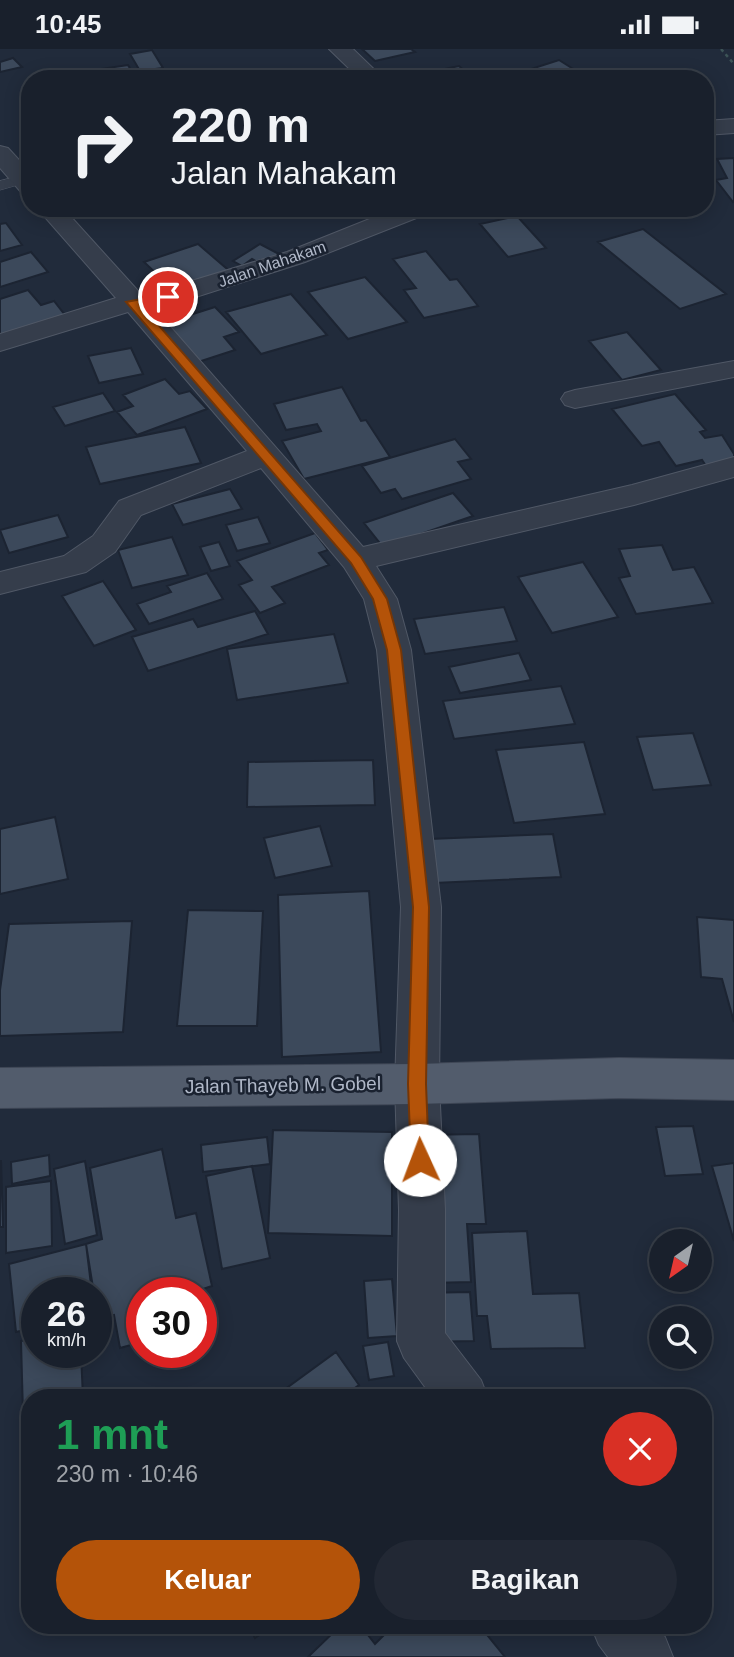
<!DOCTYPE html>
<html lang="id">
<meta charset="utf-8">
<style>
body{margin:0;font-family:Helvetica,sans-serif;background:#222834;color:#f1f3f6;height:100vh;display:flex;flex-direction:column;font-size:26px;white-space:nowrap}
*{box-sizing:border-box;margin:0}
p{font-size:23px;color:#9fa3a9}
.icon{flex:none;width:38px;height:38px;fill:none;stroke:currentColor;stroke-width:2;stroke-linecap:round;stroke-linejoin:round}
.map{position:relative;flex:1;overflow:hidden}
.sheet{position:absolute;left:21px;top:1340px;width:691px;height:245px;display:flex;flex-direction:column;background:#19202c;border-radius:28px;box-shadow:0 4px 18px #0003,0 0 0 2px #373e48}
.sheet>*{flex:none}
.top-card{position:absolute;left:21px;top:21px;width:693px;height:147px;border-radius:28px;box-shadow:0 4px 18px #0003,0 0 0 2px #373e48;background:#19202c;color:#f1f3f6;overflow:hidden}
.needle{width:46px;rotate:214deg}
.fabs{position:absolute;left:649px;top:1180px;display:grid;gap:14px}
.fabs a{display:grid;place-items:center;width:63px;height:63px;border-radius:50%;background:#19202c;box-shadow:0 4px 18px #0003,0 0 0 2px #373e48;font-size:35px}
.speed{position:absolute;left:21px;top:1228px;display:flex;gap:14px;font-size:35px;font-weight:700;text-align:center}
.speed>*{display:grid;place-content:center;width:91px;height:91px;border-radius:50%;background:#19202c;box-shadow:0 4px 18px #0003,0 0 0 2px #373e48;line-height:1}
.speed small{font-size:18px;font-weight:400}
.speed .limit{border:10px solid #d22;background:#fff;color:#111}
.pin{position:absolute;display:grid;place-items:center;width:60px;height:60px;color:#fff;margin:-30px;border:4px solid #fff;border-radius:50%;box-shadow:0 2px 7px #0007}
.me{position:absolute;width:77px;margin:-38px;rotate:358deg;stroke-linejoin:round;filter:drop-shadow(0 0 5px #0008)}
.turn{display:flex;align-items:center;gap:24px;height:147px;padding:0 35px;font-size:32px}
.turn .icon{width:91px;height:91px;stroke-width:2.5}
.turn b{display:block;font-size:49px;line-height:60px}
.round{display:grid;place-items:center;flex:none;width:74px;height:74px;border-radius:37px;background:#222834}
.summary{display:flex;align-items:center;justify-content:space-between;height:119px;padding:0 35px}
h1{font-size:42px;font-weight:600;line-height:52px;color:#1e9e55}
.action{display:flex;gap:14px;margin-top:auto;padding:14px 35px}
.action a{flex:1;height:80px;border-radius:42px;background:#b45309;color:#fff;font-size:28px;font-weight:600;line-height:80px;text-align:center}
.action a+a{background:#222834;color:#f1f3f6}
.status{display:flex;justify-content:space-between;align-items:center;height:49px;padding:0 35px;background:#19202c;direction:ltr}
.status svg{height:19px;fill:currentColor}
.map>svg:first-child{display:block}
</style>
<div class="status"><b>10:45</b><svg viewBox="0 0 49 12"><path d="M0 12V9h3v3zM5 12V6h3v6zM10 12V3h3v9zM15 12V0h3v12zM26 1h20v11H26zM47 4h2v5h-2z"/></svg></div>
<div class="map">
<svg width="734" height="1608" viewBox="0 0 734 1608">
<rect width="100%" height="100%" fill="#212b3b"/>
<path fill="#3c495b" stroke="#1c2432" stroke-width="2" d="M362 0H411L415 3 375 12Z
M152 1 163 19 140 22 130 5Z
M13 9 22 18 0 23V13Z
M559 11 589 30H546L531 20Z
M128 16 136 30H70L67 25Z
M459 17 473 30 400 29Z
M734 109V152L733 153 716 131 727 129 717 110Z
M517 167 546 199 508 208 480 175Z
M6 174 22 196 0 202V175Z
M643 180 726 245 680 260 598 193Z
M198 195 233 225 178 245 144 213Z
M260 195 281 206 263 216 252 210 242 217 233 212Z
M426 202 450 231 457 230 478 257 424 269 404 241 416 239 393 210Z
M31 203 48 223 0 238V213Z
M365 228 407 273 348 290 308 243Z
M28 241 41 256 54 252 68 270 0 288V250Z
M291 245 327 286 261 305 226 263Z
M215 258 239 283 224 288 235 301 192 315 158 276Z
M627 283 661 321 622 331 589 292Z
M131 299 143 325 99 334 88 307Z
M165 330 179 345 190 342 207 360 137 386 117 363 133 357 123 346Z
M342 338 361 372 366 371 390 408 304 430 282 392 321 382 317 375 286 381 274 355Z
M103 344 115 362 65 377 53 358Z
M675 345 706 381 700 383 705 389 722 386 734 405V416L708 420 702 411 676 417 659 393 642 397 612 360Z
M185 378 201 414 100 435 86 398Z
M455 390 471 410 458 413 471 430 402 450 395 440 381 444 362 417Z
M230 440 242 460 183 476 172 455Z
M453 444 473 467 383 498 364 474Z
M58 466 68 488 9 504 0 481Z
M258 468 270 494 237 502 226 476Z
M315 484 328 501 319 504 329 516 272 538 285 554 260 564 239 536 252 531 237 512Z
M172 488 188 526 132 539 118 501Z
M219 493 230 517 211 522 200 498Z
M662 496 673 521 694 518 713 554 636 565 619 529 630 527 619 500Z
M583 513 618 568 552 584 518 528Z
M207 524 223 550 149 575 137 555 171 543 167 537Z
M103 532 136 581 94 597 62 547Z
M504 558 517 592 425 605 414 570Z
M255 562 268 585 148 622 132 588 193 570 198 578Z
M334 585 348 634 237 651 227 600Z
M519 604 531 631 460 644 449 618Z
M561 637 575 675 454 690 443 652Z
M693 684 711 736 653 741 637 688Z
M584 693 605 765 514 774 496 701Z
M373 711 375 756 247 758 248 713Z
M55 768 68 830 0 845V780Z
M320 777 332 817 275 829 264 789Z
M553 785 561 828 434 834 429 790Z
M369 842 381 1003 282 1008 278 846Z
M188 861 263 862 257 977H177Z
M697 868 734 871V973L722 930 701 928Z
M132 872 123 983 0 987V941L9 875Z
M693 1077 703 1125 665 1127 656 1078Z
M273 1081 392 1083V1187L268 1184Z
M479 1085 486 1175H467L471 1233 429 1234 421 1086Z
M267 1088 270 1115 203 1123 201 1096Z
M162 1100 176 1169 196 1164 212 1237 191 1244H142V1293L120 1299 114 1266 98 1270 86 1195 102 1190 90 1119Z
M49 1106 50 1127 12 1135 11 1113Z
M1 1112 3 1178H0V1112Z
M85 1112 97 1186 65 1195 54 1120Z
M734 1114V1192L712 1117Z
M252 1117 270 1209 222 1220 206 1127Z
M51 1132 52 1197 6 1204V1138Z
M527 1182 533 1245 579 1244 585 1299 491 1300 487 1267H477L472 1184Z
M86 1195 92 1244H37V1278L16 1283 9 1215Z
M392 1230 397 1287 368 1289 364 1232Z
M470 1243 474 1292 424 1293 421 1244Z
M37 1289V1304H81L83 1349H30V1401L24 1402 21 1292Z
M388 1293 394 1327 369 1331 363 1297Z
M336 1303 359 1336 341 1349H273Z
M249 1577H272L255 1589Z
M340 1577H361L375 1595 393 1577H480L505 1608H308Z"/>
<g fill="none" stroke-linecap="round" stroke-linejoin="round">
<g stroke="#505866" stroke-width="1">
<path id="service" d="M23 126 30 129 28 133 0 141V132Z"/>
</g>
<g stroke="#505866" stroke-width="2">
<path id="minor" d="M329 0H353L384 30H360Z
M734 70V84L705 86V72Z
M0 97 8 99 30 123V145L21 143 0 119Z
M37 159H63L140 244 165 240 287 203 397 159H432L429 164 305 213 177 254 153 258 363 498 632 436 734 408V428L634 456 376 517 397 550 411 601 441 858 439 1035 445 1161V1284L481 1331 488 1349H433L404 1309 397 1292 399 1161 395 1035 401 858 377 601 364 550 344 518 261 419 141 466 115 503 86 523 0 545V523L64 507 93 487 119 452 247 402 128 263 0 302V285L116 249Z
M734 312V328L575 359 565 356 561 350 565 344 575 341Z
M591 1577H654L665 1588 673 1608H608L599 1596Z"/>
</g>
<g stroke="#3e4655" stroke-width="2">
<path id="primary" d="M619 1009 734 1011V1051L619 1049 417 1055 0 1059V1019L417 1015Z"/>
</g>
<path stroke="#3d5457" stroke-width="2.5" stroke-dasharray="3.5 3.5" stroke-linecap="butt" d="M721 0 734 15"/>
<use href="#service" fill="#353d4b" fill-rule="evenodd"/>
<use href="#minor" fill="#353d4b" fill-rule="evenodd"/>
<use href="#primary" fill="#525c6c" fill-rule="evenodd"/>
</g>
<path fill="#b45309" stroke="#753606" stroke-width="2" d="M168 245 172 246V250L140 255 361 508 387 550 401 601 429 858 426 1035 429 1111 426 1117 420 1120 413 1117 411 1111 408 1035 413 858 387 601 373 550 351 514 126 253Z"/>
<g text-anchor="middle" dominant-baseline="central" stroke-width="5" stroke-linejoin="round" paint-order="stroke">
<g font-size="16" fill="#b0b8c8" stroke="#1a2230">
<text transform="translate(272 215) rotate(-19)">Jalan Mahakam</text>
</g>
<g font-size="19" fill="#b0b8c8" stroke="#1a2230">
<text transform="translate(283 1036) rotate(-1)">Jalan Thayeb M. Gobel</text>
</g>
</g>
</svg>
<div class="fabs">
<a><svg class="needle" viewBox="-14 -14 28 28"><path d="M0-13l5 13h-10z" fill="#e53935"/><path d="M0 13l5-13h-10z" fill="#9fa3a9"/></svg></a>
<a><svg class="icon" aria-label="search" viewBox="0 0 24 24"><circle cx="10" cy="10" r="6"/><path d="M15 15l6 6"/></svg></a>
</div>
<div class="speed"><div>26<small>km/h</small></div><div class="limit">30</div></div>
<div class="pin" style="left:168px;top:248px;background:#d93025"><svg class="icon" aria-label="arrive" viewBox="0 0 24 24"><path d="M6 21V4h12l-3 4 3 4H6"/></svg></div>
<svg class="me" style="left:420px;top:1111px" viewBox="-20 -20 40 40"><circle r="19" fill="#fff"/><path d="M0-13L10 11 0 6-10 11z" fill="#b45309"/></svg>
<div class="top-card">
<div class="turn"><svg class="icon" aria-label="right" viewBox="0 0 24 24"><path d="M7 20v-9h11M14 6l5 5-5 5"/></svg><div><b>220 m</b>Jalan Mahakam</div></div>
</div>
<section class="sheet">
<div class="summary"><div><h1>1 mnt</h1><p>230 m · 10:46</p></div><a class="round" style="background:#d93025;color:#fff"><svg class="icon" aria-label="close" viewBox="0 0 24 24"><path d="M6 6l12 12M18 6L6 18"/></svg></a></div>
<div class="action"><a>Keluar</a><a>Bagikan</a></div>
</section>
</div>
